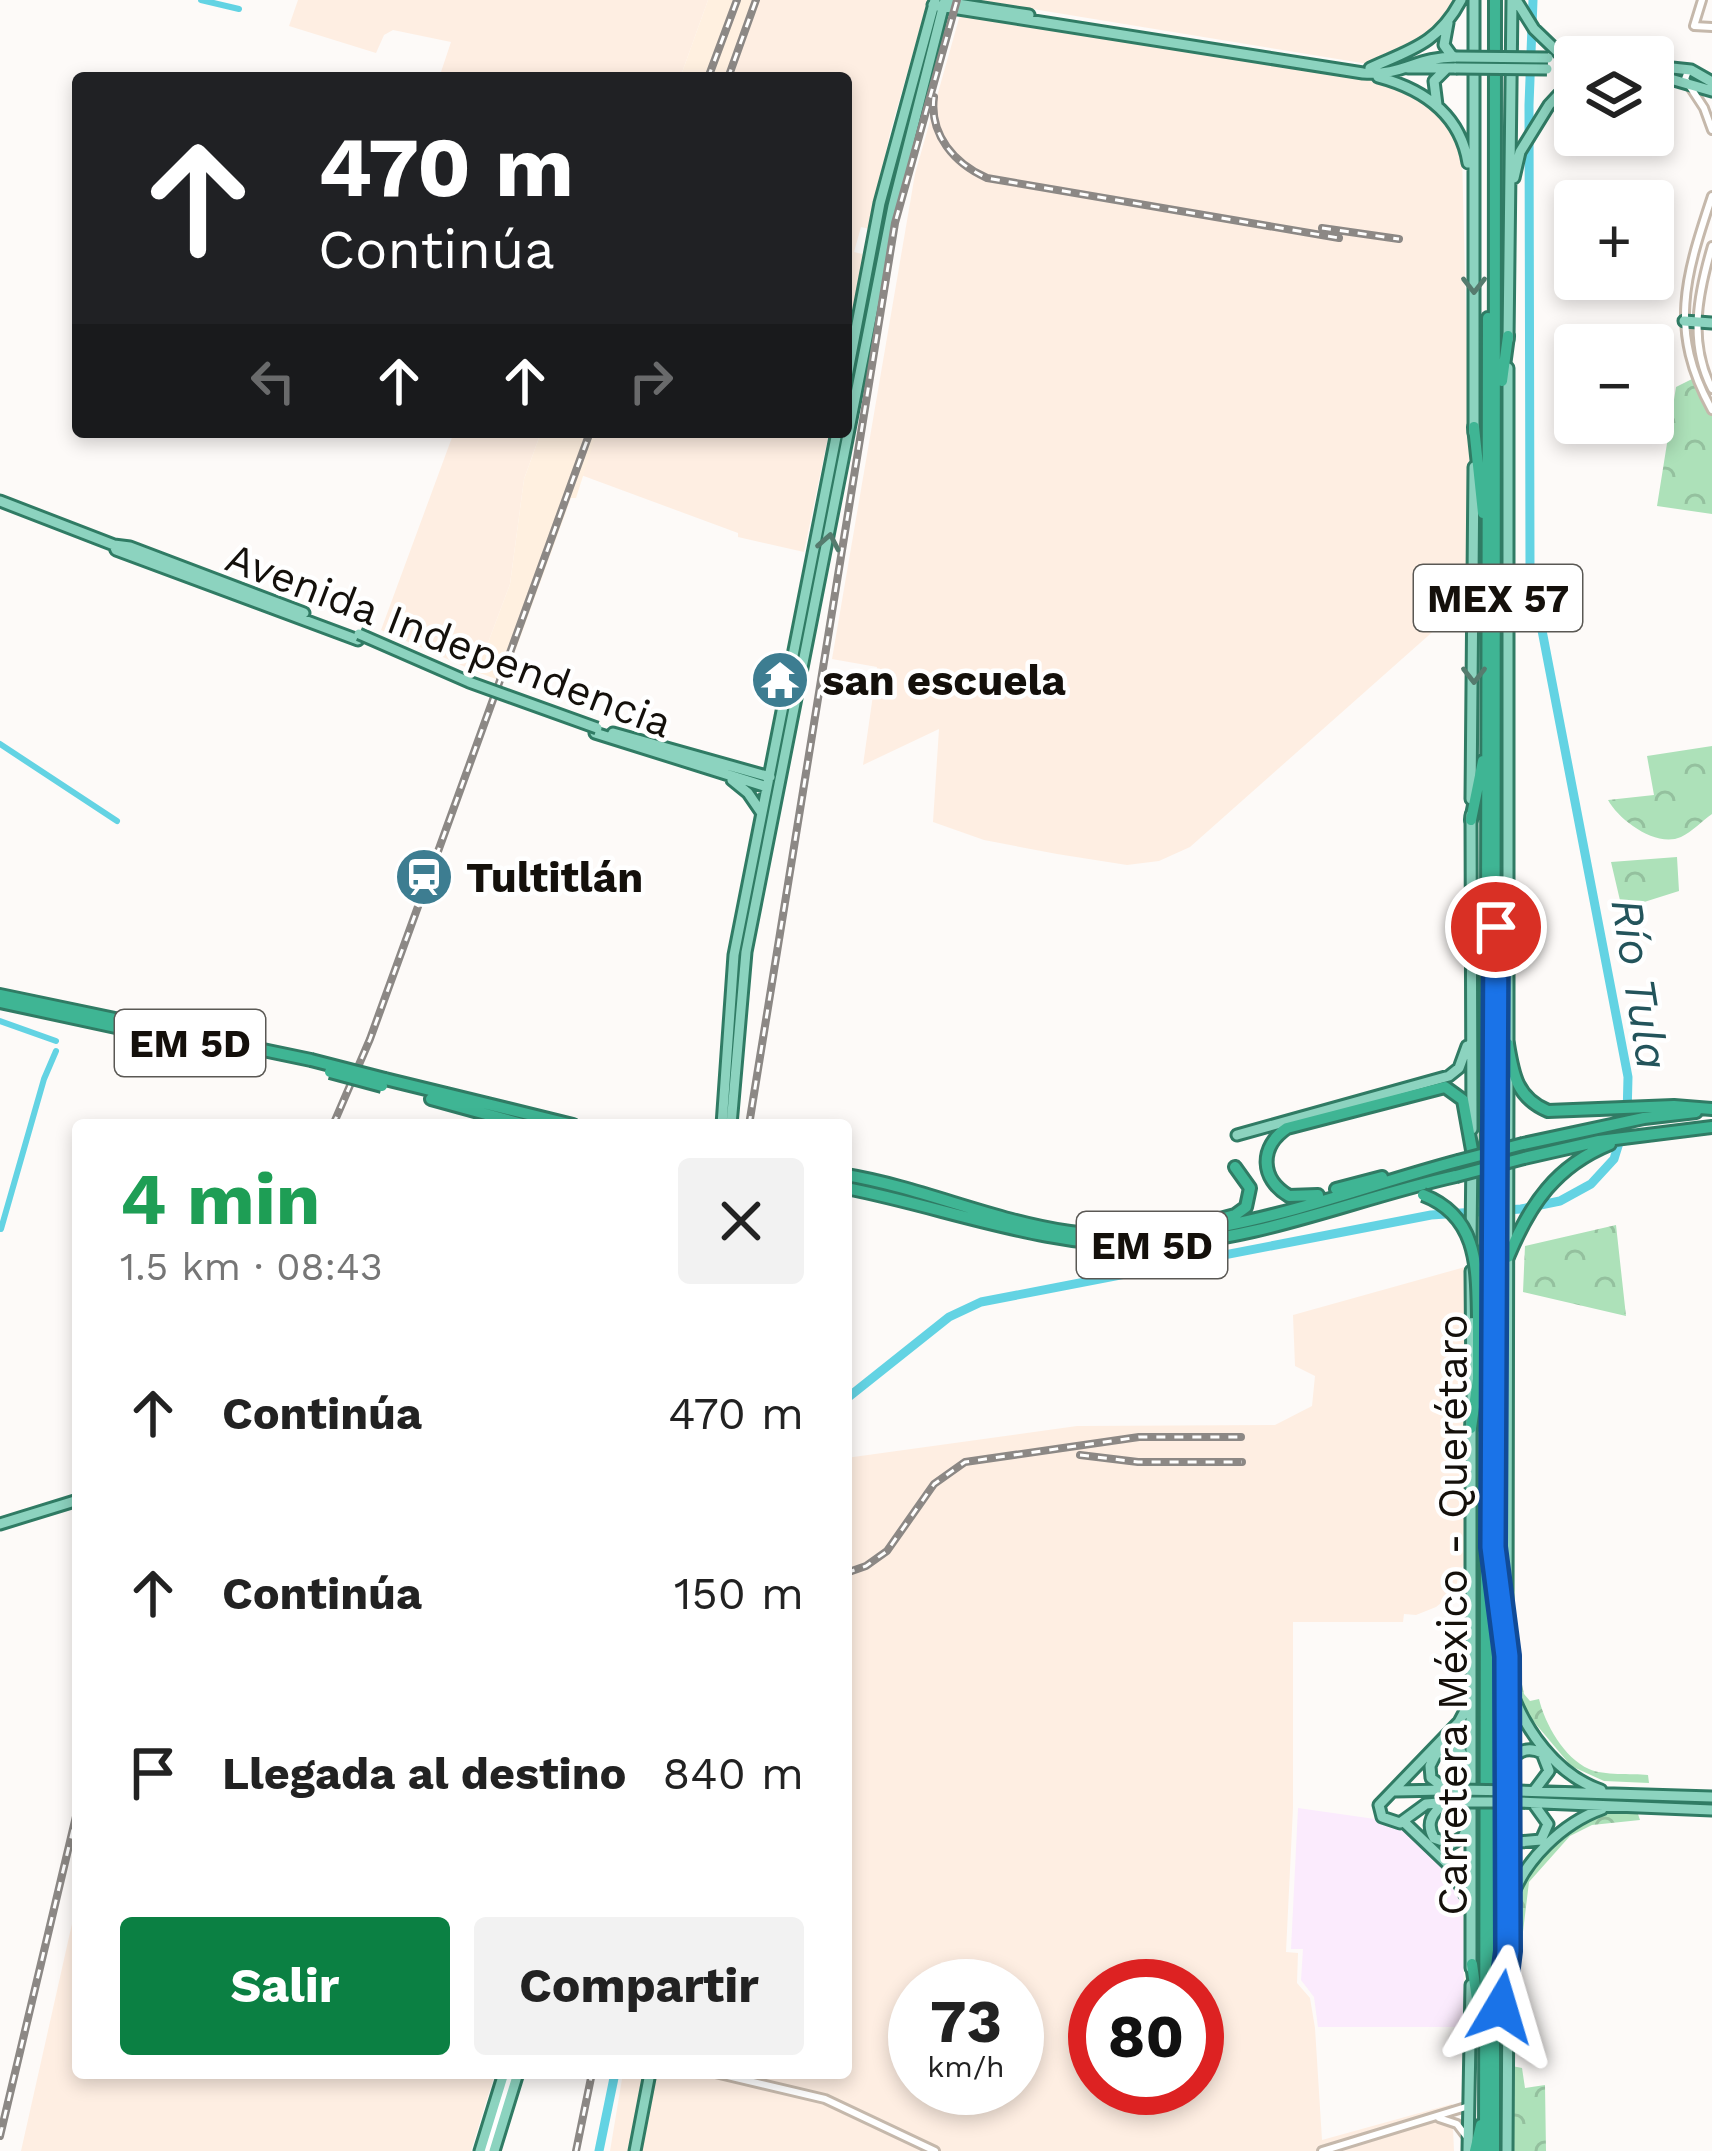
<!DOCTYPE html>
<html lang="es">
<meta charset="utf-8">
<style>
body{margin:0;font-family:"Work Sans",sans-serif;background:#f2f2f2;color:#222;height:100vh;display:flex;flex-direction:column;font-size:45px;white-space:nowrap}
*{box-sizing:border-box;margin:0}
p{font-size:39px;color:#767676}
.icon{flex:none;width:66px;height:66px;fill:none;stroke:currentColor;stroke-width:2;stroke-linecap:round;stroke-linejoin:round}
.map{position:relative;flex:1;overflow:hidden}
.side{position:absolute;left:72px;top:1119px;width:780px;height:960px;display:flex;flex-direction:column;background:#fff;border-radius:12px;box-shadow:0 6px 18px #0003}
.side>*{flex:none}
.banner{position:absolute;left:72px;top:72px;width:780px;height:366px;border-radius:12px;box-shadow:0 6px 18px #0003;background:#202124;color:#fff;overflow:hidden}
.controls{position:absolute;left:1554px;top:36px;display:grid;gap:24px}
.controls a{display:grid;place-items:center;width:120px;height:120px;border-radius:12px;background:#fff;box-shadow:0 6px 18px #0003;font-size:60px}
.speed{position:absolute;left:888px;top:1959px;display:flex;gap:24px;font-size:60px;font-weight:700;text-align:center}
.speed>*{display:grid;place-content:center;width:156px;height:156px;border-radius:50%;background:#fff;box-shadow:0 6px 18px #0003;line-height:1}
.speed small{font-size:30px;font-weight:400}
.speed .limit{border:18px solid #d22;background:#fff;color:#111}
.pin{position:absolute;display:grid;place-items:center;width:102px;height:102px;color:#fff;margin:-51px;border:6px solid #fff;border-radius:50%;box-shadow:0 3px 12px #0007}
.me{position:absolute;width:132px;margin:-66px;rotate:7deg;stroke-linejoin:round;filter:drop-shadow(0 0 9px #0008)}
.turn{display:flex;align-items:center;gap:42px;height:252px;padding:0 48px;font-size:54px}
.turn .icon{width:156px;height:156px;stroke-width:2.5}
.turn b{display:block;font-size:84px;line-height:102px}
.lanes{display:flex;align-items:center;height:114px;padding:0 48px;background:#0003;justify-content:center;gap:60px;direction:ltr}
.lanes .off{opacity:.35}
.round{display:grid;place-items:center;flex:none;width:126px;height:126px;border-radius:12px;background:#f2f2f2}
.overview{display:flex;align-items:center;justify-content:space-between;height:204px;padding:0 48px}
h1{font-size:72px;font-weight:700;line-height:90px;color:#1e9e55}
.button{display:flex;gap:24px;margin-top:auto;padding:24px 48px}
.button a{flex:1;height:138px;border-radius:12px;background:#0b8043;color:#fff;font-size:48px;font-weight:700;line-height:138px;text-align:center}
.button a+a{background:#f2f2f2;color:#222}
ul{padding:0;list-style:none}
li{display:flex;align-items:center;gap:36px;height:180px;padding:0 48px}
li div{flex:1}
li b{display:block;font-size:45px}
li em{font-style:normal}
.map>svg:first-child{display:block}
</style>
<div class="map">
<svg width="1712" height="2151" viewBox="0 0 1712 2151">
<defs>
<pattern id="park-crowns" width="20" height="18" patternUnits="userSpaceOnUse" patternTransform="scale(3)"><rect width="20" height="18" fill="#ade1b9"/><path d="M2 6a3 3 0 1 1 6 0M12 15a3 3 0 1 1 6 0" fill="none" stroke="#94c09e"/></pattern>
</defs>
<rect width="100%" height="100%" fill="#fdfaf8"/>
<path fill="#fbebfd" d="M1298 1808 1375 1819 1410 1831 1446 1864 1463 1911 1464 2027H1318L1314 1997 1301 1980 1303 1949H1291Z"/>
<path fill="#feeee2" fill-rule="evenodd" d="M298 0H708L680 78H439L451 42 393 30 384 35 376 53 289 26Z
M757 0H928L890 133 870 229 861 227 854 252 862 254 863 261 846 347V78H728Z
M978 0H1455L1441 21 1407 51 1368 64Z
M960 15 1385 82 1420 94 1451 124 1462 154 1473 596 1190 847 1159 861 1127 865 1057 854 984 840 933 822 939 729 863 765 877 667 832 659 915 174Z
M454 432H541L524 479 510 584 477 672 381 630Z
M597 432H829L804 552 738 537V533L581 475Z
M1465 1267V1564L1459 1570 1457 1583 1451 1595 1436 1607 1416 1615 1404 1614 1403 1622H1293V1808L1286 1952 1298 1953 1297 1983 1310 1998 1315 2028 1322 2140 1452 2104 1454 2151H610L623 2073H846V1458L1077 1426 1275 1425 1312 1406 1315 1376 1295 1366 1293 1315ZM915 1986H1017V2088H915ZM1095 1986H1197V2088H1095Z
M78 1897V2073H495L471 2151H21Z"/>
<path fill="#fff0e0" d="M708 0H757L728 78H680Z
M541 432H597L576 498H571L504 682 477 672 510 584 524 479Z"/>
<path fill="url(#park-crowns)" d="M1694 378 1712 410V514L1657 506 1676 387Z
M1712 746V814C1702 821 1692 832 1681 837 1656 848 1619 820 1608 800L1654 795 1647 756Z
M1677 857 1679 891 1622 909 1611 862Z
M1616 1225 1626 1316 1523 1292 1525 1246Z
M1513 1641 1524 1694 1530 1701 1539 1699C1545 1724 1564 1758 1589 1769 1604 1776 1631 1773 1648 1775L1649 1783 1604 1781 1571 1766 1524 1710 1515 1688Z
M1606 1813 1638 1814 1640 1820 1592 1825 1570 1836 1529 1882 1522 1940C1490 1889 1560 1825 1606 1813Z
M1512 2066 1522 2068 1525 2088 1545 2085 1546 2151H1512Z"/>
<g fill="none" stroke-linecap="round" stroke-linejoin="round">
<path stroke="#63d3e3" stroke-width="6" d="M201 0 239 9
M0 744 117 821
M0 1021 56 1041
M1 1229 44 1079 56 1051"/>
<path stroke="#63d3e3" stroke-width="9" d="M846 1399 949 1317 981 1302 1431 1215 1521 1209 1560 1201 1591 1184 1614 1159 1627 1117 1628 1077 1530 568 1529 105 1533 0
M599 2151 615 2073"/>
<g stroke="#c5b8ab" stroke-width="12">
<path id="minor" d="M1702 0 1694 26 1712 27
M1688 71 1685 79 1704 108 1712 130
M1712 196C1685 277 1668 331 1712 410
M1712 246C1698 294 1688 342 1712 389
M715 2073 825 2099 935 2151
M1439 2118 1457 2124 1466 2136
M487 2151 511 2073
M1322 2151 1469 2106"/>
</g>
<g stroke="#307b64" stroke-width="15">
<path id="major" d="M1474 0V433
M945 2 1029 15
M933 5 1363 73C1404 76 1415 57 1456 57
M1448 23 1444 45 1452 56
M1653 66 1691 70 1712 82
M1370 68C1410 50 1438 44 1461 0
M1408 68H1456
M1653 74 1712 91
M1378 77C1423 89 1460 114 1468 163
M1437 105 1434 81 1447 68
M1514 178 1520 152 1549 105 1561 92 1565 73 1562 56 1534 29 1516 0
M1684 321 1712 323
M1508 340 1512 0
M1508 368V1048
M846 382 880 203 935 0
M0 501 114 545 116 550 358 640
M114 545 130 547 304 613
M595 733 767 787
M613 733 770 777
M732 780 748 793 761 812
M1471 799 1474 467
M1471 815 1472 1129
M722 1125 734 955 837 432
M731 1125 746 952 893 206 945 0
M1237 1135 1449 1076 1459 1068 1467 1046
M1471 1242 1472 1151
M1471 1271 1472 1398
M1471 1421V1968
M0 1524 78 1500
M1507 1624 1508 1064
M1507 1652 1508 1954
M1509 1685C1524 1729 1556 1775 1601 1790
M1506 1767C1515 1753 1525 1745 1542 1753L1549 1771 1534 1791
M1447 1790 1431 1778 1430 1766 1436 1754 1448 1749 1461 1752 1467 1763
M1395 1791 1444 1790
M1517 1791 1712 1797
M1445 1802C1433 1813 1425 1822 1434 1838L1451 1844 1463 1837 1467 1828
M1451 1802 1426 1804 1400 1823 1382 1817 1379 1805 1459 1722 1467 1707
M1517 1802 1712 1810
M1404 1822 1450 1866 1465 1895
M1509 1828 1519 1842 1541 1840 1548 1824 1533 1803
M1511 1900C1524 1860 1563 1823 1602 1809
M480 2151 504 2073
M494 2151 518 2073
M635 2151 650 2073
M1468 2151 1471 1985
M1507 2151 1508 1982"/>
</g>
<g stroke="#307b64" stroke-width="16">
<path id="highway" d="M1502 381 1508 336
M1474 427 1483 513
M1471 820 1483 761
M0 995 311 1060
M0 1002 190 1043
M1508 1044C1513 1075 1517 1098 1548 1111L1674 1106 1712 1109
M385 1079 573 1125
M431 1099 526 1125
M1523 1144 1644 1118 1696 1112
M1524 1158 1599 1141 1712 1127
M846 1175C923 1188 993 1221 1070 1232 1206 1251 1330 1195 1458 1161
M846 1188C948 1208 1046 1248 1152 1245 1257 1242 1356 1198 1456 1176
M1336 1189 1382 1177
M1318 1195 1289 1196C1260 1179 1259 1147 1287 1128L1445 1087 1463 1100 1472 1150
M1186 1228 1235 1215 1246 1207 1250 1188 1235 1167
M1508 1257C1530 1204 1556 1166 1610 1144
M1471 1428 1478 1379V1318
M1500 1605 1507 1656
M1472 1964 1480 2020
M1499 2019 1508 1951
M1475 2151 1481 2125
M1485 2151 1488 318
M1494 2151 1495 0"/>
</g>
<use href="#minor" stroke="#fff" stroke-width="6"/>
<use href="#major" stroke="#8cd3bf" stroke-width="9"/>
<use href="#highway" stroke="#3fb594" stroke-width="10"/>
<g stroke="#8c8885" stroke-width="8">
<path id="rail" d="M708 78 737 0
M728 78 756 0
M934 97C929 135 955 164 987 178L1339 238
M1322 228 1399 239
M333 1125 370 1039 590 432
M749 1125 895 223 957 0
M1080 1455 1138 1462H1242
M846 1573 866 1566 887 1551 934 1484 965 1462 1139 1437H1241
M0 2136 78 1808
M576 2151 592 2073"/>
</g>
<use href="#rail" stroke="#fff" stroke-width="3" stroke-dasharray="9" stroke-linecap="butt"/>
<g stroke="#307b64" stroke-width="15" stroke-linecap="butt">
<path id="major-bridge" d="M1456 57 1548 58
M1456 68 1547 69
M359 634 469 682 597 728
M1457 1790 1517 1791
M1451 1802H1517"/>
</g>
<g stroke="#307b64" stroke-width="16" stroke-linecap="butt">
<path id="highway-bridge" d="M311 1060 385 1079
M330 1072 382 1086
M1458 1161 1523 1144
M1456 1176 1524 1158
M1423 1195C1478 1216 1477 1267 1478 1318"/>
</g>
<use href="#major-bridge" stroke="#8cd3bf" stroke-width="9"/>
<use href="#highway-bridge" stroke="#3fb594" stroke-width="10"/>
</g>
<defs><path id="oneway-chevron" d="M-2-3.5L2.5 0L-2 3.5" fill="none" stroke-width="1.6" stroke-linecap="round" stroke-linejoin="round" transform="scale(3)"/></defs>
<g stroke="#567b6e">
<use href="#oneway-chevron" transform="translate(1474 285) rotate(90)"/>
<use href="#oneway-chevron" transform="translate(829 542) rotate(-79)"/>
<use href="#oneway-chevron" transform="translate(1474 675) rotate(90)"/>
</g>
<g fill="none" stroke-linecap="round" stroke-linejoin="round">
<g stroke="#114b97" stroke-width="30">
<path id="route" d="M1496 927 1493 1547 1507 1656 1508 1951 1501 2007"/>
</g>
<use href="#route" stroke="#1a73e8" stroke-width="21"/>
</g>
<defs>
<g id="temple-disc" transform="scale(3)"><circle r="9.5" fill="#3d7d91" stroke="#fff"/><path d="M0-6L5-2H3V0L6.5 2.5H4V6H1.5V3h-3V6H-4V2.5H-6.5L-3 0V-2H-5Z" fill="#fff"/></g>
<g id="station-disc" transform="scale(3)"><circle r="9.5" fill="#3d7d91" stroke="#fff"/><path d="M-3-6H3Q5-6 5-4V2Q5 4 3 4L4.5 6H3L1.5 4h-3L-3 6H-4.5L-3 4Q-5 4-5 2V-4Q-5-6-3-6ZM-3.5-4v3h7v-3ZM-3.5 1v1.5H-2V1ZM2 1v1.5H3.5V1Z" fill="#fff"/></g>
</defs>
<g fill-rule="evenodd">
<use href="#temple-disc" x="780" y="680"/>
<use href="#station-disc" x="424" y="877"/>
</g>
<g text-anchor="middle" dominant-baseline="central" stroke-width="9" stroke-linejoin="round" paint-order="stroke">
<g fill="#fff" stroke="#5a5854" stroke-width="3">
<rect x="1414" y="565" width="168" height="66" rx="9"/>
<rect x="115" y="1010" width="150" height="66" rx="9"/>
<rect x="1077" y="1212" width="150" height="66" rx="9"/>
</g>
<g font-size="39" font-weight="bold" fill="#14100b">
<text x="1498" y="598">MEX 57</text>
<text x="190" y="1043">EM 5D</text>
<text x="1152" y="1245">EM 5D</text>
</g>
<g font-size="42" fill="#14100b" stroke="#fff">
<text transform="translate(449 640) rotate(21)">Avenida Independencia</text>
<text transform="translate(1452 1615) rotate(-90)">Carretera México - Querétaro</text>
</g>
<g font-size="42" font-weight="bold" fill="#14100b" stroke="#fff" text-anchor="start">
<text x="822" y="680">san escuela</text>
<text x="466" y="877">Tultitlán</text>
</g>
<g font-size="45" font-style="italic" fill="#23545b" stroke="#fff">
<text transform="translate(1640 984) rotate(81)">Río Tula</text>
</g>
</g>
</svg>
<div class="controls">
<a><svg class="icon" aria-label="layers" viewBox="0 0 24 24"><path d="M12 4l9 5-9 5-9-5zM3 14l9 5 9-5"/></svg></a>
<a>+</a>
<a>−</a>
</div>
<div class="speed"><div>73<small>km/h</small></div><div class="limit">80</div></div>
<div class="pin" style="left:1496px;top:927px;background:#d93025"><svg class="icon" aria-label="arrive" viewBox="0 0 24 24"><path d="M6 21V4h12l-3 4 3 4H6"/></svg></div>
<svg class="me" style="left:1501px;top:2007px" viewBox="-20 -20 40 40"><path d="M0-17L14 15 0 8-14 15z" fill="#1a73e8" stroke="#fff" stroke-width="4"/></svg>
<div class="banner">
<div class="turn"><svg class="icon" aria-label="ahead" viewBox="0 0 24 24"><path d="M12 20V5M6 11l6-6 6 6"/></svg><div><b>470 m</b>Continúa</div></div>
<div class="lanes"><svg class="icon off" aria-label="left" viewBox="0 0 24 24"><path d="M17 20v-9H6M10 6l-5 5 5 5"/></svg><svg class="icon" aria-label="ahead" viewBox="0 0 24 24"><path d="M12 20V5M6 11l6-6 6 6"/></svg><svg class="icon" aria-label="ahead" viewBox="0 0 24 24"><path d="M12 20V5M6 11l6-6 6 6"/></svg><svg class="icon off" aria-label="right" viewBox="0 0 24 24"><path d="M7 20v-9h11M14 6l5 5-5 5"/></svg></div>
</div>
<section class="side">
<div class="overview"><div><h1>4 min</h1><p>1.5 km · 08:43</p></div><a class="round"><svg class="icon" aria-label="close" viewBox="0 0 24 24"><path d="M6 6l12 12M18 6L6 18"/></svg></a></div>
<ul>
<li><svg class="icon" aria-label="ahead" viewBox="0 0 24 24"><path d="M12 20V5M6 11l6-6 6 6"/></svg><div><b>Continúa</b></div><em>470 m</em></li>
<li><svg class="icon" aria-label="ahead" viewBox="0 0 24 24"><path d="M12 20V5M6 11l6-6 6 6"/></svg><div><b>Continúa</b></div><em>150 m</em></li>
<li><svg class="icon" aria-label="arrive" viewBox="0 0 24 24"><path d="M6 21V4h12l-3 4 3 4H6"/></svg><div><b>Llegada al destino</b></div><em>840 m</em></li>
</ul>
<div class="button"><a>Salir</a><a>Compartir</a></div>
</section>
</div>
